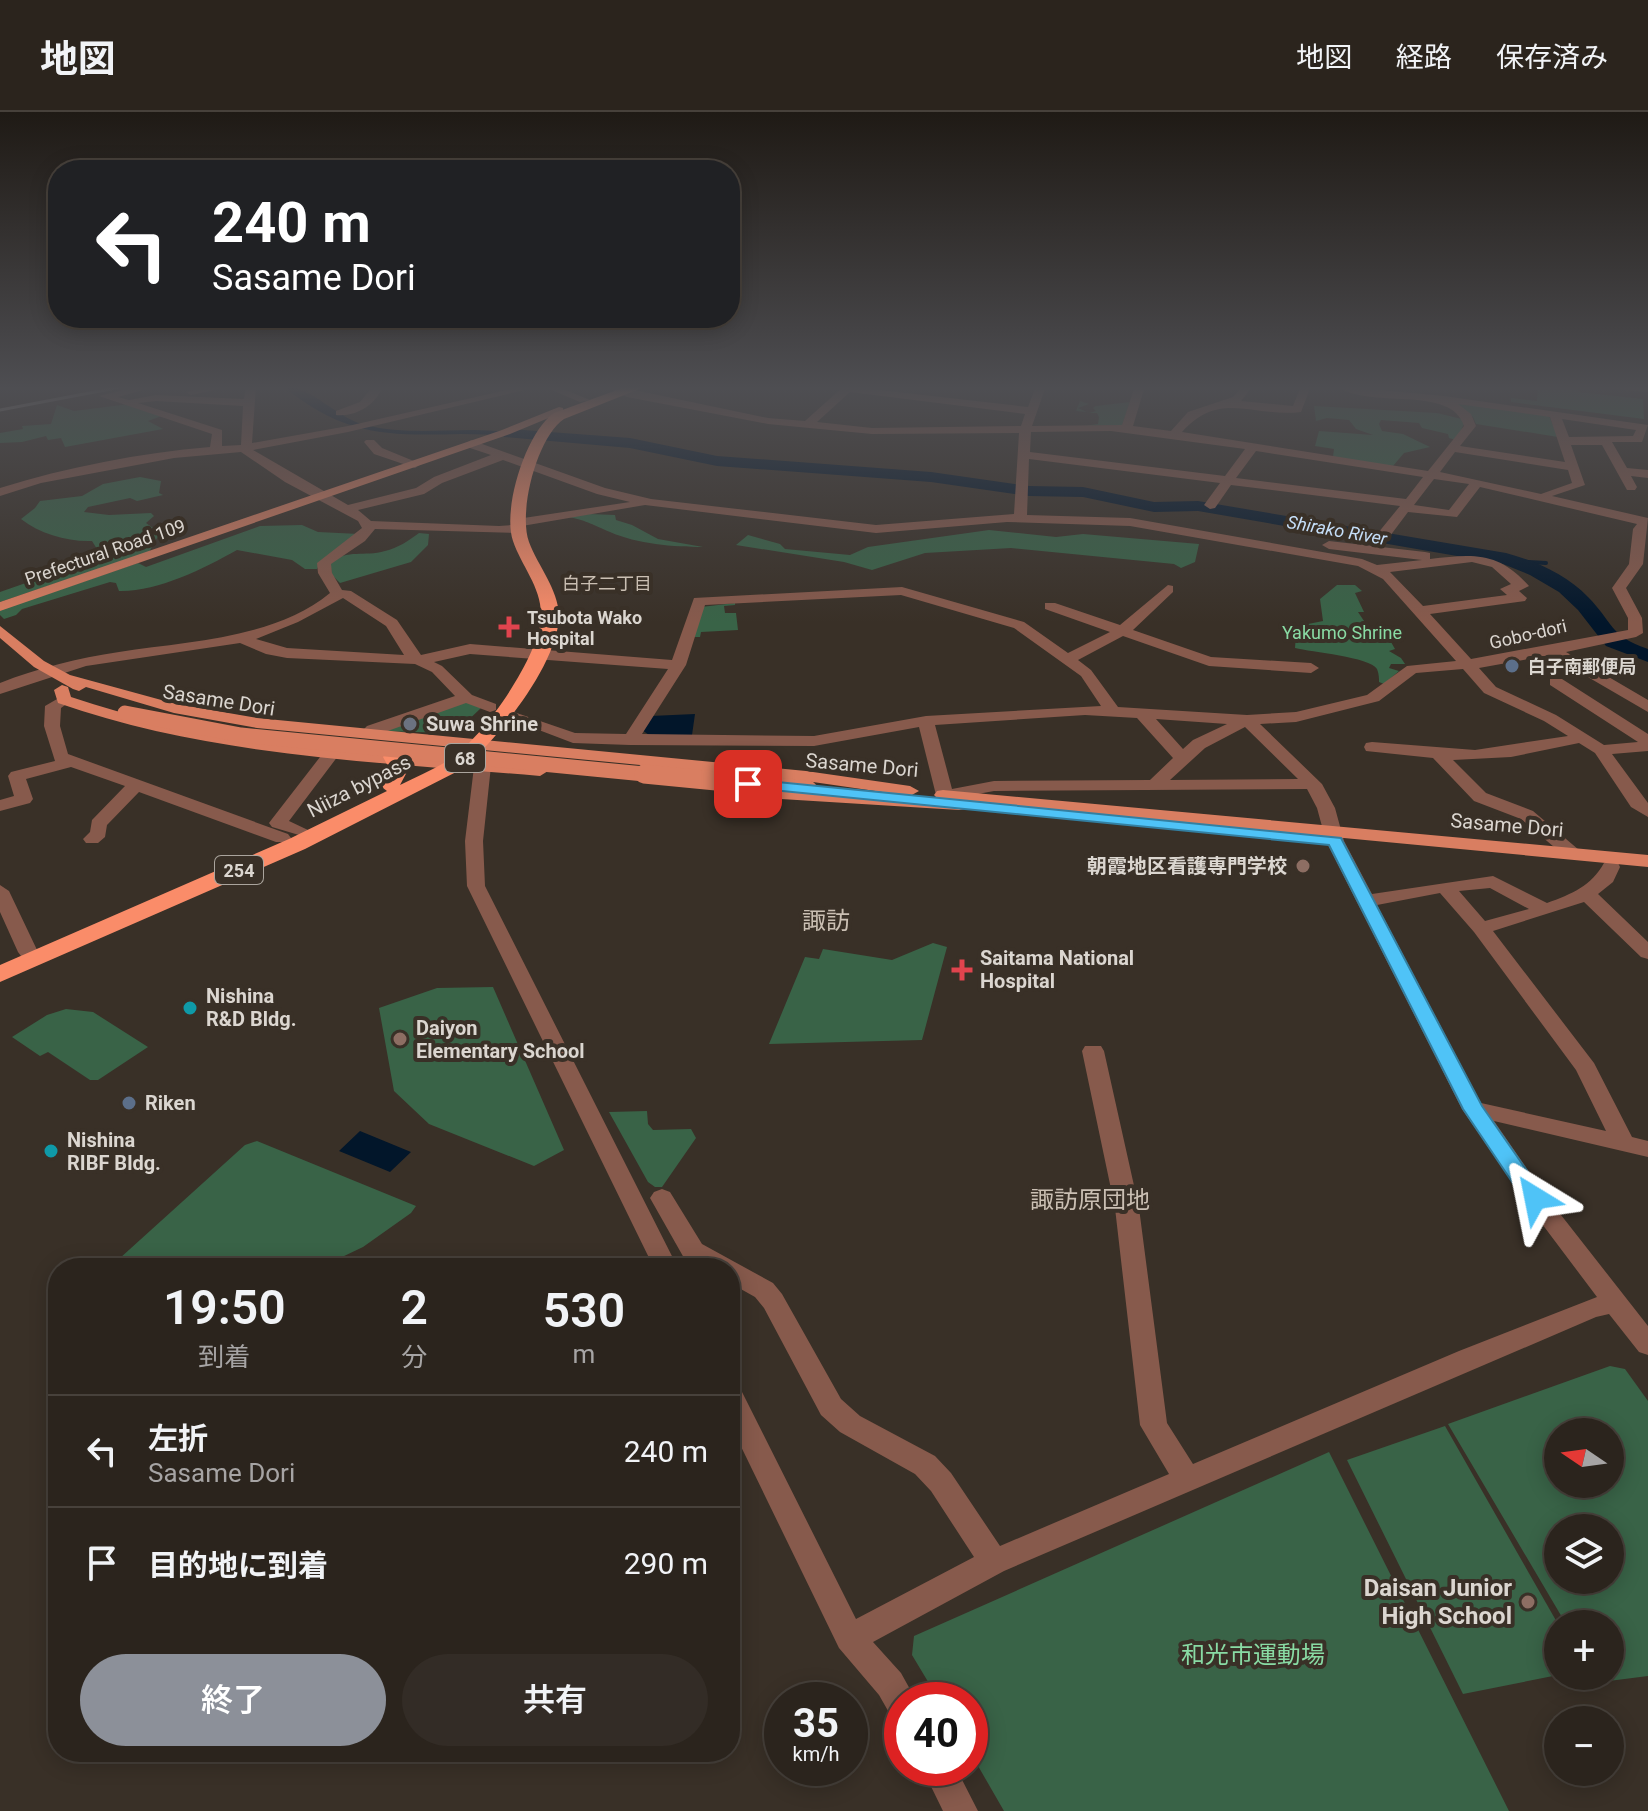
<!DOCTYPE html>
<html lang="ja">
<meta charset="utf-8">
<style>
body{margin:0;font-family:Roboto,"Noto Sans JP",sans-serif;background:#332c26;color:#f1f3f6;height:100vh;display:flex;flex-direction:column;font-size:30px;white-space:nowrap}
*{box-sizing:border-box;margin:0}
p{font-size:26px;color:#a6a4a4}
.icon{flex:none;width:44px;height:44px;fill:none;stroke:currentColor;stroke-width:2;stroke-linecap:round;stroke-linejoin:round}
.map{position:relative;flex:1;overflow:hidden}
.drawer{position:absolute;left:48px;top:1146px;width:692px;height:504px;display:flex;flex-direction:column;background:#2b241d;border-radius:32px;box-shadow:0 4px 20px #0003,0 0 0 2px #47413b}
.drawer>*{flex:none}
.guide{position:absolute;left:48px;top:48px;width:692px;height:168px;border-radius:32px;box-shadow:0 4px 20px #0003,0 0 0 2px #47413b;background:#202124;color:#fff;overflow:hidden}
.needle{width:52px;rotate:283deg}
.tools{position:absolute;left:1544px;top:1306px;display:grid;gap:16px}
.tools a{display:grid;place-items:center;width:80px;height:80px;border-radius:50%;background:#2b241d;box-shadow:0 4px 20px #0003,0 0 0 2px #47413b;font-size:40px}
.speed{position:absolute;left:764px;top:1570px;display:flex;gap:16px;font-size:40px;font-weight:700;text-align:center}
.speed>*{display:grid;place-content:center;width:104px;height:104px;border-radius:50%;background:#2b241d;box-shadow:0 4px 20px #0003,0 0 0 2px #47413b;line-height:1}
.speed small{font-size:20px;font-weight:400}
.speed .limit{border:12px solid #d22;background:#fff;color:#111}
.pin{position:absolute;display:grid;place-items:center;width:68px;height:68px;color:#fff;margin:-34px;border-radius:16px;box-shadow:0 4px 12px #0006}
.me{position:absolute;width:88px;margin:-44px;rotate:325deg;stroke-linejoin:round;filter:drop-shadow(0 0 6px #0008)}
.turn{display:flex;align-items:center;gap:28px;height:168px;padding:0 32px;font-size:36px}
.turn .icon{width:104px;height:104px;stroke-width:2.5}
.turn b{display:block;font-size:56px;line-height:68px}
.eta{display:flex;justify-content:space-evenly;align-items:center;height:136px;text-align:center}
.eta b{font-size:48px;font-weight:600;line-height:56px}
.action{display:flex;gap:16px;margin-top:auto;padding:16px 32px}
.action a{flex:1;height:92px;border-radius:48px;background:#8c9099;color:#fff;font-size:32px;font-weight:600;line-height:92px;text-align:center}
.action a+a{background:#332c26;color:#f1f3f6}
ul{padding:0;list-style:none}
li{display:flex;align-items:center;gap:24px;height:112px;padding:0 32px;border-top:2px solid #47413b}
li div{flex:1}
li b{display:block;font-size:30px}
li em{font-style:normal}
header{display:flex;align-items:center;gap:48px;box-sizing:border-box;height:112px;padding:0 40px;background:#2b241d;border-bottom:2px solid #47413b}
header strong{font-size:38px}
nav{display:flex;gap:44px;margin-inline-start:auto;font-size:28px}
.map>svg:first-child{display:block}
</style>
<header>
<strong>地図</strong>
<nav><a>地図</a><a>経路</a><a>保存済み</a></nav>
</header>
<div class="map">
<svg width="1648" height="1699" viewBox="0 0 1648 1699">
<rect width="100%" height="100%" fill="#393027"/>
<path fill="#396347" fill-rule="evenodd" d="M1538 274 1578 275V280L1643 287 1644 307 1511 290V286L1537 289Z
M1080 289 1089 292 1078 296 1089 301 1096 299 1093 296 1096 294 1130 290 1122 313 1084 314 1098 312 1099 305 1097 301 1076 299Z
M1460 291 1549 304 1558 325 1476 312 1473 305 1455 293Z
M129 292 164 303 148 309 163 317 65 335 61 326 48 328 46 324 22 330 0 331V321L23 317 22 314 51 312 57 293 74 299Z
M1314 294 1437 301 1466 308 1456 328 1449 326 1448 322 1422 316 1419 311 1381 308 1379 312 1382 319 1403 322 1430 335 1404 341 1393 354 1333 345 1334 337 1315 334 1319 319 1373 323 1356 317 1349 308 1327 306 1316 309Z
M140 365 161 369 159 381 163 383 137 389 130 386 88 395 84 400 109 403 151 401 154 404 146 411 160 421 149 440 0 490V480L83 451 93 444 97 437 92 429C68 430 40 422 21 407L35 396 40 389 82 384 103 372Z
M589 402 615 403 616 408 632 413 658 427 703 435C674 435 637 432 610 420 593 413 588 409 569 405Z
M302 413 318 420 359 422 321 449 317 457H305L292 448 237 438C203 457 157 480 119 479L116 471 110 470 22 497 16 503 4 507 0 503V498L138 451 146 455 260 414Z
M989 418 1056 425 1083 422 1199 432 1195 450 1181 456 1174 452 1011 436 925 441 872 458 844 450 736 433 748 423 780 432 785 437 850 443 868 435Z
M419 421 429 422 428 433 411 450 340 471 332 463 330 450C348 437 364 445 385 439 398 436 408 429 419 421Z
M1337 473H1355L1362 479 1355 481 1364 500H1358L1372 521H1378L1382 530H1391L1395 537 1389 539 1401 546 1405 552H1391L1389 556 1399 559 1384 572 1379 570C1379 566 1379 562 1377 557 1370 545 1311 540 1295 536L1296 522 1303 513 1323 509 1320 487Z
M735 491V493L724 494 725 501H736L738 518 701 520 700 525H692L701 495Z
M465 588 481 596 460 616 449 621 382 619Z
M933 831 947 835 922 928 769 932 805 845 819 847 823 837 892 848Z
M493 875 564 1038 534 1054 429 1012 394 979 379 896 437 876Z
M66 897 93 900 148 935 98 968H90L48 940 40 944 12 925 47 903Z
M647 999 648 1012 653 1018 691 1017 696 1026 662 1075H655L648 1070 609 1000Z
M257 1029 416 1094 411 1101 363 1135 319 1156H109L245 1033Z
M1610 1254 1625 1257 1648 1289V1564L1601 1570 1597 1564H1610V1512H1566L1448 1312ZM1558 1320H1610V1372H1558ZM1558 1416H1610V1468H1558Z
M1445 1314 1558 1512V1563L1463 1582 1347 1348Z
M1329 1340 1509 1699H1004L970 1640V1588H939L912 1543 914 1524Z"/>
<path fill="#02162a" d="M283 274C312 274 336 306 365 313 401 322 437 318 474 318 499 319 524 321 548 322L547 326C518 325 489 322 461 322 386 324 344 324 283 274Z
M695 602 692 623H649L642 618 651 604Z
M360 1019 411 1040 390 1060 339 1039Z"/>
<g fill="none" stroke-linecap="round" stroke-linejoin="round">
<path stroke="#02162a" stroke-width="4" d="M1513 449 1546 451"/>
<path fill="#02162a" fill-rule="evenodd" d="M510 317 630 326 717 344 931 360 1029 374 1083 375 1154 390 1198 389 1506 441C1536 449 1567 463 1588 485 1613 510 1609 524 1648 537V550L1606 534 1578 498 1559 480 1530 463 1503 452 1198 399 1154 400 1083 385 1029 384 931 370 717 354 630 336 504 325 502 322Z"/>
<path fill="#875a4c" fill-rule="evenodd" d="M139 274H157L118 285 129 288 156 283 244 287 246 274H256L252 331 348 314 524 274H541L348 320 253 338 348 393 416 376 434 365 491 343 467 335 465 332 471 328 605 376 651 387 876 413 1014 402 1019 321 872 322 768 312 627 285 610 277 615 274 768 306 805 309 844 274 1028 295 1036 274H1046L1032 314 1122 313 1135 274H1145L1133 314 1171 319 1188 300 1233 285 1243 274H1253L1241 289 1293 294 1301 274H1311L1301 300C1254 306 1220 277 1182 320L1428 359 1464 314C1452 272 1367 298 1337 274L1444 284 1648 313 1642 330H1612L1627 356 1648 358V366L1631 364 1637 375 1635 378H1627L1602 333H1571L1585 373 1552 384 1648 406 1643 452 1626 476 1642 506 1643 521 1636 525 1566 540 1648 588V600L1550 543 1479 556 1496 575 1556 603 1604 633 1638 630 1550 573V567H1562L1648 622V639L1612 642 1648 691V705L1631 695 1595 641 1579 631 1511 645 1453 648 1486 681 1533 699 1579 738 1582 742 1573 747 1567 746 1521 707 1474 689 1433 646 1366 639 1364 635 1366 631 1372 630 1475 638 1568 624 1544 609 1484 581 1463 557 1416 561 1379 589 1296 610 1260 612 1322 672 1335 696 1344 729 1372 782 1493 764 1547 791C1572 782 1591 774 1604 751H1618L1620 755 1613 770 1598 782 1648 830V847L1641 845 1584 790 1493 819 1594 951 1632 1025 1648 1029V1045L1494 1009 1543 1080 1648 1214V1243L1639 1240 1609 1202 1596 1205 1004 1459 873 1530 901 1561 916 1588H902V1609L891 1604 879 1583 839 1536 730 1312V1273L740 1276 856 1507 974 1445 931 1379 915 1362 840 1320 821 1303 764 1196 755 1185 730 1171V1156H702L684 1146 650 1086 654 1080 662 1077 670 1080 702 1132 773 1171 782 1182 841 1287 860 1304 935 1344 951 1361 1000 1434 1169 1362 1140 1313 1115 1096 1082 939 1085 934H1101L1104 939 1139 1096 1167 1311 1193 1352 1459 1239 1597 1185 1527 1092 1462 997 1326 729 1317 696 1307 677 994 679 945 688 936 683 919 615 814 634 630 633 573 631 494 601 502 596 508 598 575 621 626 622 668 557 470 542 434 550 442 554 472 583 496 592V598L490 600 466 591 368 626 360 621 367 614 455 584 432 560 415 552 287 546 266 542 240 531 86 554 0 582V571C38 556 78 546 119 540 188 529 274 527 330 481L318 461 317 451 362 416 358 409 285 370 241 340 174 346 41 371 0 384V376C67 355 140 341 210 335L212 322 99 284ZM850 280 1025 302 1021 314 872 316 817 310ZM156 289 243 294 241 333 222 334V318L138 291ZM1458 292 1550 305 1565 350 1460 334 1476 314 1471 302ZM1562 307 1636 318 1633 324 1569 325ZM1111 319 1245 337 1225 364 1030 340 1031 320ZM1256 339 1423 365 1406 387 1236 366ZM1455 340 1568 358 1572 371 1541 382 1440 360ZM1029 347 1220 371 1204 393 1210 397 1215 396 1231 373 1400 394 1378 421 1385 425 1390 424 1408 400 1457 405 1480 375 1637 412 1633 417 1629 452 1612 476 1628 506V518L1471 547 1430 502 1525 489 1527 486 1519 479 1529 474C1498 439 1473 442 1430 447V441L1425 440 1329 429 1322 433 1329 437 1422 448 1377 453 1362 447 1130 406 1027 403ZM503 348 597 382 630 390 517 407 512 408V413L499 414 371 409 358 398 424 382 442 371ZM1434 367 1469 372 1449 398 1414 393ZM645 393 876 421 1007 410 1130 414 1358 454 1383 467 1456 549 1407 554 1367 583 1296 600 1247 603 1118 595 1091 558 1078 548 1123 524 1209 554 1311 561 1319 556 1311 551 1211 545 1133 518 1173 480V474L1168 473 1120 513 1055 491H1045V497L1110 520 1068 541 1024 510 902 475 694 486 672 548 470 532 421 543 397 508 351 479 342 478 332 461 331 452 365 429 375 417 517 421 524 417 522 414ZM1472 450 1492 455 1511 472 1500 477 1507 483 1423 494 1390 460ZM901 483 1014 516 1081 564 1101 594 926 604 814 624 642 622 686 553 705 493ZM343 486 386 514 404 543 287 536 256 527 298 510ZM1085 603 1137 606 1173 646 1150 668 994 669 952 677 935 613ZM1156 607 1227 612 1193 628 1183 637ZM1245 615 1298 667 1170 668 1205 636ZM1490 776 1529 797 1485 809 1459 779ZM1440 781 1474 820 1576 958 1606 1019 1481 991 1377 793Z
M211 274H234L191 283 186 280Z
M373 274H383C376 293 356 305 336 303V299L360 290Z
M542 274H556L590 288 580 290Z
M1607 274H1648V280L1612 277Z
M366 328H374L382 336 421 352 415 356 374 342 364 330Z
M64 583 72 588 61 596 60 614 68 642 288 722 291 726 288 730H276L139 680 107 713 105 725 98 731H86L83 727 90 720 92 708 125 674 71 655 26 667 33 687 30 691 0 699V688L14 684 8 664 11 660 55 649 44 614 45 594Z
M469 634 475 635 491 654 483 729 485 774 678 1156H654L467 774 465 729 474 655 461 639Z
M333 635 341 640 289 709 308 718 305 722 299 723 272 715 269 711 272 707 327 636Z
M0 773 9 779 38 840 35 844H21L18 840 0 800Z
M922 1656H956L978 1699H943Z"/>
<path fill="#d97e61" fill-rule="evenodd" d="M559 295 563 296V300L510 322 0 499V490L502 318Z
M0 514 44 549 70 563 176 592 257 606 806 659 910 674 919 679 910 684 806 669 257 616 174 601 86 575 79 579 73 577 34 555 0 526Z
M62 573 68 575 71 585C221 636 384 640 540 654L548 659 540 664C379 650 212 645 58 591L54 578Z
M787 678 937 686 934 683 937 679 943 678 1648 743V755L966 690 965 697 959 698 781 687 778 683 781 679Z"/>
<path fill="#fa8c69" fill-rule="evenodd" d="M628 274H647L564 307C537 325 518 400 529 430 538 454 558 477 559 503 559 551 498 626 464 656L305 737 0 870V853L289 727 387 679 379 673 389 656 383 645 386 641H400L409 656 400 673C416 665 433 658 449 648 482 627 542 542 541 502 541 475 521 453 513 429 502 397 526 320 554 301Z"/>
<path stroke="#9d968f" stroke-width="3" d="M0 298 126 274"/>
<path stroke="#d97e61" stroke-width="15" d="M125 601 241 623 665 664"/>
<path stroke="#d97e61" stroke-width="19" d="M644 662 808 678"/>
</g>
<linearGradient id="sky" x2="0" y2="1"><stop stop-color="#1f1a15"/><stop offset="0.54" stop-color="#4e4e52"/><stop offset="1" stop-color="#4e4e52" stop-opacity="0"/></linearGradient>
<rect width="1648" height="511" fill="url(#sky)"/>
<path fill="#4fc3f7" stroke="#337fa1" stroke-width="2" d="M748 667 1341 726 1482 994 1546 1086 1542 1092H1527L1463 997 1329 733 742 675 740 672Z"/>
<g fill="#e0444e" stroke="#393027" stroke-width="3">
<path d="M505 503h8v8h8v8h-8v8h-8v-8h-8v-8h8z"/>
<path d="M958 846h8v8h8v8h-8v8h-8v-8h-8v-8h8z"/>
</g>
<g fill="#5c6f8a" stroke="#393027" stroke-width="3">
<circle cx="1512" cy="554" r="8"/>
<circle cx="129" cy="991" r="8"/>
</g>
<circle fill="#6b7280" stroke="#393027" stroke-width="3" cx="410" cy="612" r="8"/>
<g fill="#8d6e63" stroke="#393027" stroke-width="3">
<circle cx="1303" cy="754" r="8"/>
<circle cx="400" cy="927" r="8"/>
<circle cx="1528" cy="1490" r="8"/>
</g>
<g fill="#0f9aa8" stroke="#393027" stroke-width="3">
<circle cx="190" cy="896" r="8"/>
<circle cx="51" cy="1039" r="8"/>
</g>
<g text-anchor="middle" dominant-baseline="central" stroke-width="8" stroke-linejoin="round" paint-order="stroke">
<g font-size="18" font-style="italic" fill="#c5def8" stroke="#393027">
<text transform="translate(1337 418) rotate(10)">Shirako River</text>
</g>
<g font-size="18" fill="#dbd6d0" stroke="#393027">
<text transform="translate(105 440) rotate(-19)">Prefectural Road 109</text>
<text transform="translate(1528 522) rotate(-13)">Gobo-dori</text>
</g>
<g font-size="18" fill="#cabfb3" stroke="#393027">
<text x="607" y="471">白子二丁目</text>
</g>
<g font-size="18" font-weight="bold" fill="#dbd6d0" stroke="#393027" text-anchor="start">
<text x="527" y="505">Tsubota Wako<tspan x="527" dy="21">Hospital</tspan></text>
<text x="1528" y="554">白子南郵便局</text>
</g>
<g font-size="18" fill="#89dba4" stroke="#393027">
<text x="1342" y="520">Yakumo Shrine</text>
</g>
<g fill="#393027" stroke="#aaa49d" stroke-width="2">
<rect x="445" y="632" width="40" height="28" rx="6"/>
<rect x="215" y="744" width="48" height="28" rx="6"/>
</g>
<g font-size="18" font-weight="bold" fill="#dbd6d0">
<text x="465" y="646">68</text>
<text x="239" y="758">254</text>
</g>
<g font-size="20" fill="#dbd6d0" stroke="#393027">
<text transform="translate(219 588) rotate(9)">Sasame Dori</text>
<text transform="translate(862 653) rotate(5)">Sasame Dori</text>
<text transform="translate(359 674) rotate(-27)">Niiza bypass</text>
<text transform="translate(1507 713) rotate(5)">Sasame Dori</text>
</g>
<g font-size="20" font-weight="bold" fill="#dbd6d0" stroke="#393027" text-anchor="start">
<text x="426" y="612">Suwa Shrine</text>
<text x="1287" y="754" text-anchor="end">朝霞地区看護専門学校</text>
<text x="980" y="846">Saitama National<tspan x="980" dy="23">Hospital</tspan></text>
<text x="206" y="884">Nishina<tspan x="206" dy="23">R&amp;D Bldg.</tspan></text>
<text x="416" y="916">Daiyon<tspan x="416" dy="23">Elementary School</tspan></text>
<text x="145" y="991">Riken</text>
<text x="67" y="1028">Nishina<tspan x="67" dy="23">RIBF Bldg.</tspan></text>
</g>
<g font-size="24" fill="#cabfb3" stroke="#393027">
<text x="826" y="809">諏訪</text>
<text x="1090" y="1088">諏訪原団地</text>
</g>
<g font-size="24" font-weight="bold" fill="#dbd6d0" stroke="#393027" text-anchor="end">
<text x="1512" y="1476">Daisan Junior<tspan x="1512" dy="28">High School</tspan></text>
</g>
<g font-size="24" fill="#89dba4" stroke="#393027">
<text x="1253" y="1543">和光市運動場</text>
</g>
</g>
</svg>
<div class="tools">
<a><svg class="needle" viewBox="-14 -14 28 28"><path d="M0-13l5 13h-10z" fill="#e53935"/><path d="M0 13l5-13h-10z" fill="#a6a4a4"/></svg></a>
<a><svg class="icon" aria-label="layers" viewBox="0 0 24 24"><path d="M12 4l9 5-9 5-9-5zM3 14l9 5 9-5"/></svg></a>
<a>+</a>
<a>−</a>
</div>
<div class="speed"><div>35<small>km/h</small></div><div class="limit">40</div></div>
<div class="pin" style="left:748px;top:672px;background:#d93025"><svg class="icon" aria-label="arrive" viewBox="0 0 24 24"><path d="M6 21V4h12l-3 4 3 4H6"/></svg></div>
<svg class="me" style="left:1535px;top:1086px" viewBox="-20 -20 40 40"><path d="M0-17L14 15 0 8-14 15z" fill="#4fc3f7" stroke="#fff" stroke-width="4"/></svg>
<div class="guide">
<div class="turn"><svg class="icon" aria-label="left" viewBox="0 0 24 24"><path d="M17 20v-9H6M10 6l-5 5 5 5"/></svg><div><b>240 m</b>Sasame Dori</div></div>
</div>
<section class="drawer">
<div class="eta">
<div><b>19:50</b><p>到着</p></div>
<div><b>2</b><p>分</p></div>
<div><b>530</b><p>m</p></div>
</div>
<ul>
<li><svg class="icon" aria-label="left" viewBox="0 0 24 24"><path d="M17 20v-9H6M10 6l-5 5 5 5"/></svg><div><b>左折</b><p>Sasame Dori</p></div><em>240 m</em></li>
<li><svg class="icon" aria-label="arrive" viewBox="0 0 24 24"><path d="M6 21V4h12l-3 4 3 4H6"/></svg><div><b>目的地に到着</b></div><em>290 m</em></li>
</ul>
<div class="action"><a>終了</a><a>共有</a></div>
</section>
</div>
